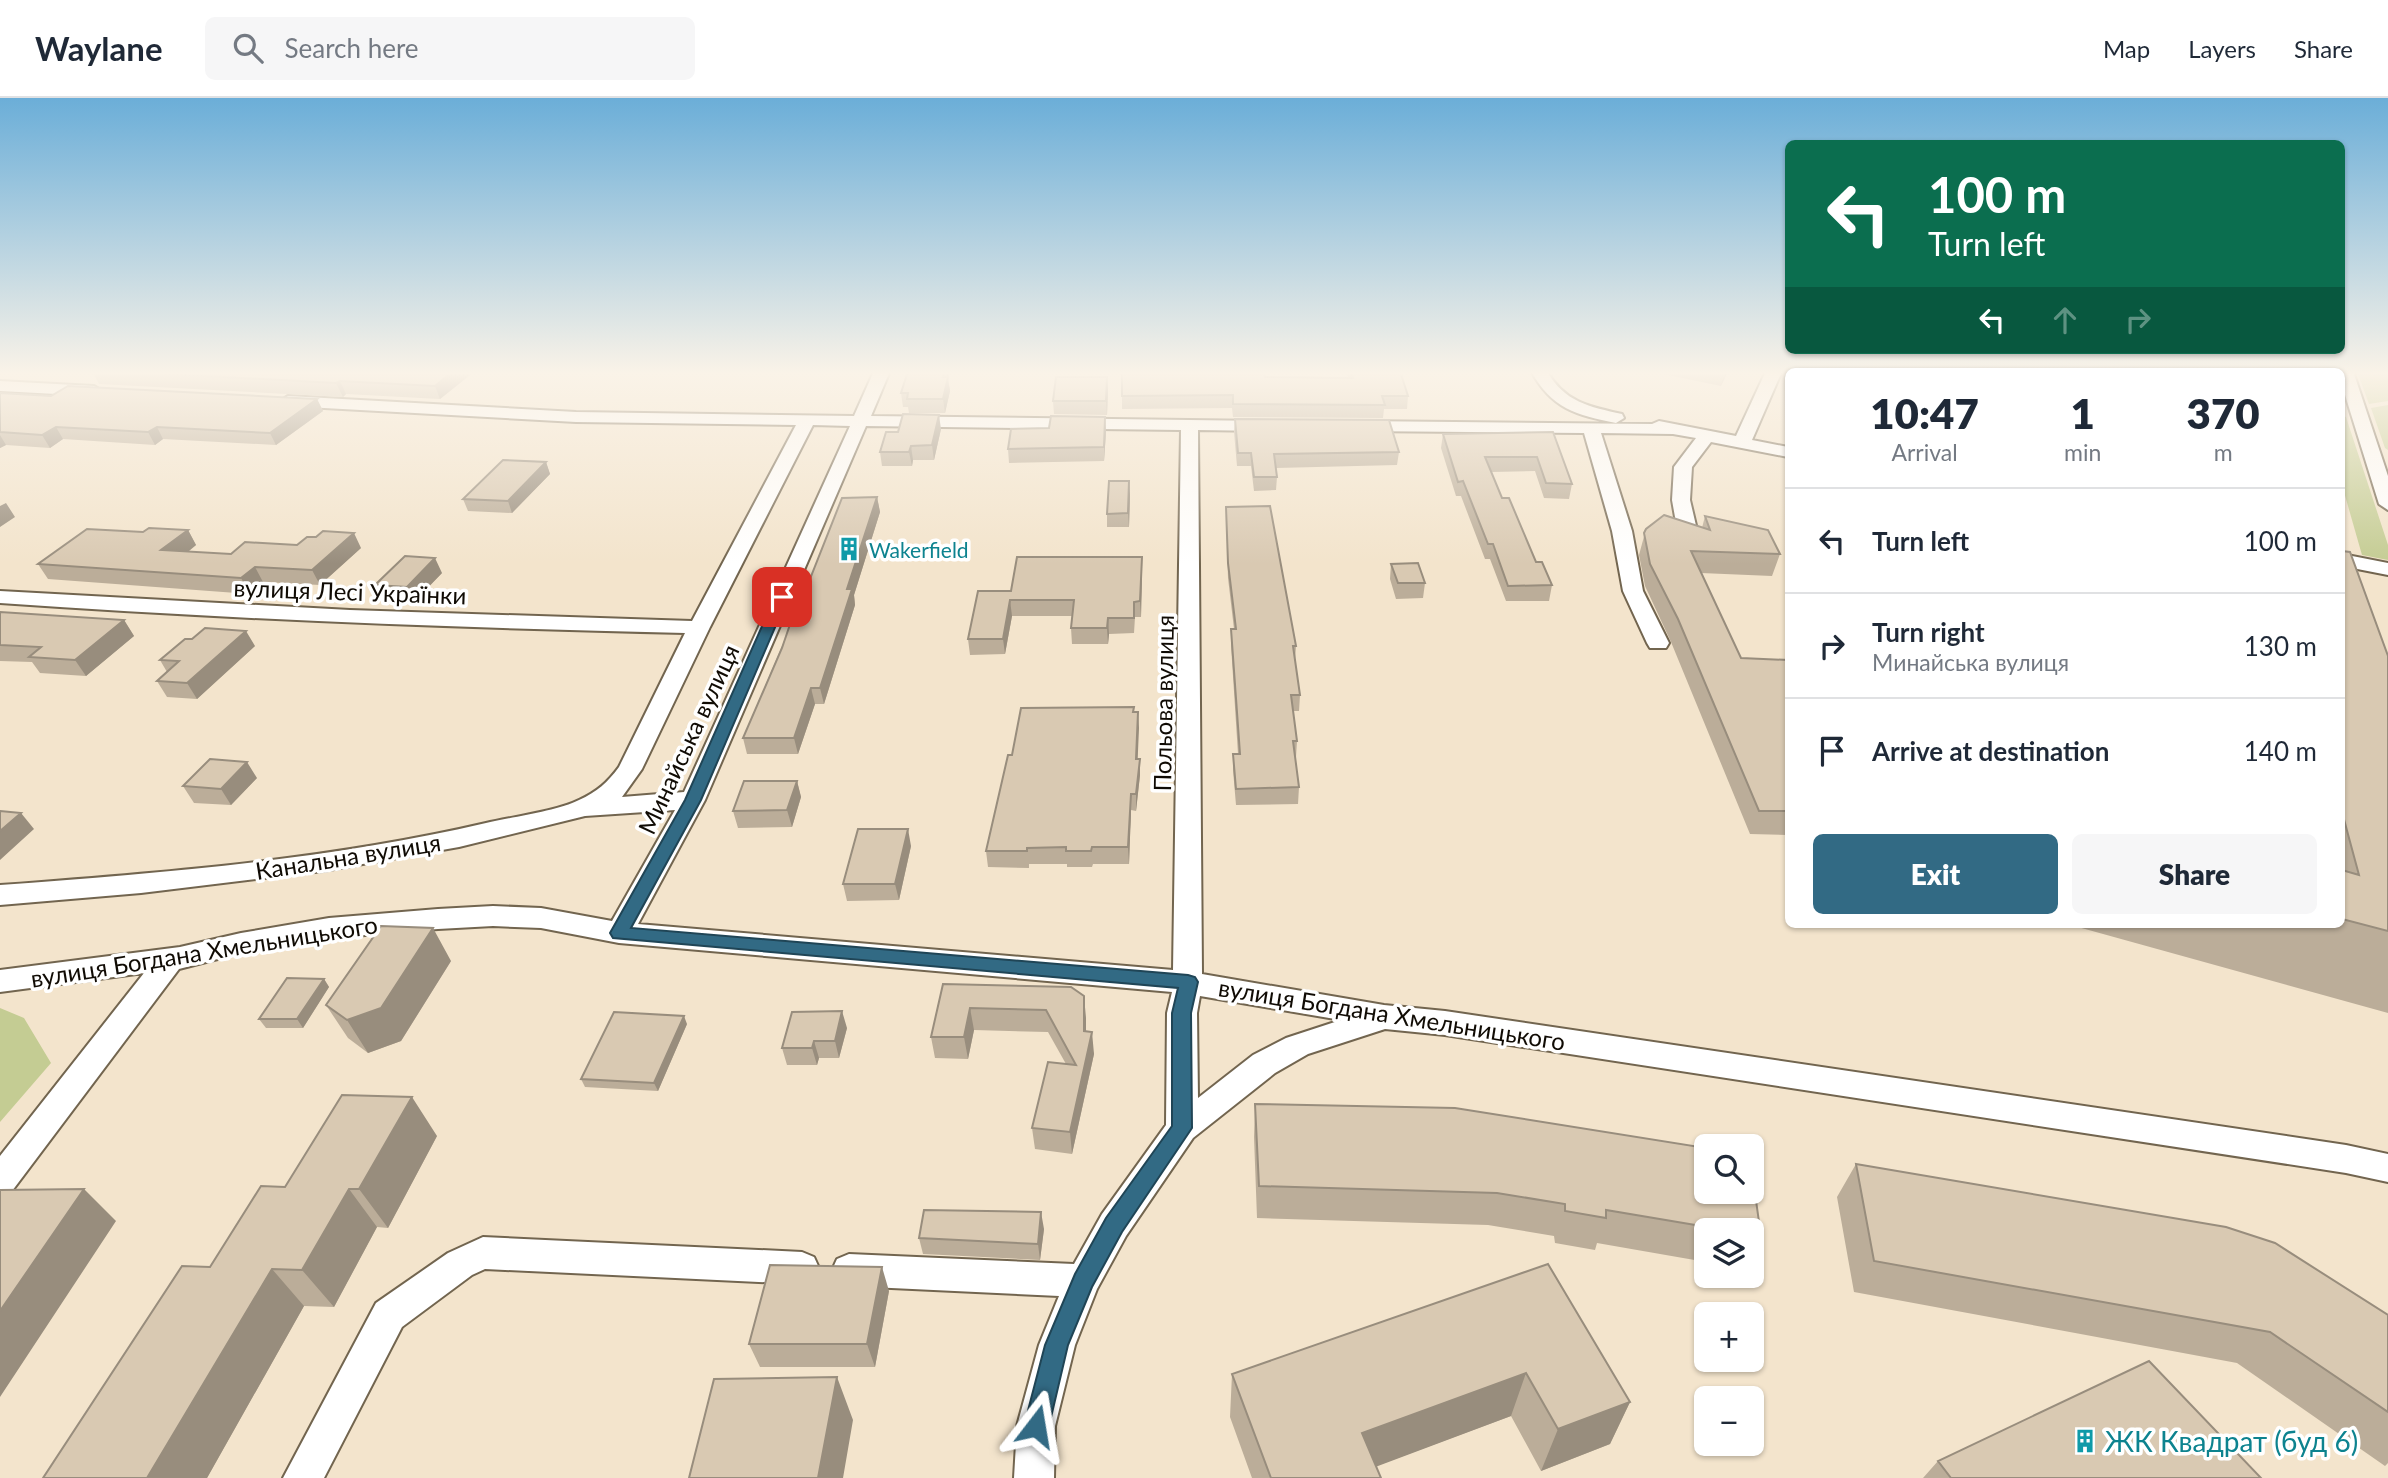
<!DOCTYPE html>
<meta charset="utf-8">
<style>
body{margin:0;font-family:Lato,sans-serif;background:#f6f6f7;color:#1f2937;height:100vh;display:flex;flex-direction:column;font-size:26px;white-space:nowrap}
*{box-sizing:border-box;margin:0}
p{font-size:23px;color:#747a83}
.icon{flex:none;width:38px;height:38px;fill:none;stroke:currentColor;stroke-width:2;stroke-linecap:round;stroke-linejoin:round}
.map{position:relative;flex:1;overflow:hidden}
.drawer{position:absolute;left:1785px;top:270px;width:560px;height:560px;display:flex;flex-direction:column;background:#fff;border-radius:10px;box-shadow:0 2px 5px #0004}
.drawer>*{flex:none}
.top-card{position:absolute;left:1785px;top:42px;width:560px;height:214px;border-radius:10px;box-shadow:0 2px 5px #0004;background:#0b6e4f;color:#fff;overflow:hidden}
.buttons{position:absolute;left:1694px;top:1036px;display:grid;gap:14px}
.buttons a{display:grid;place-items:center;width:70px;height:70px;border-radius:10px;background:#fff;box-shadow:0 2px 5px #0004;font-size:35px}
.pin{position:absolute;display:grid;place-items:center;width:60px;height:60px;color:#fff;margin:-30px;border-radius:14px;box-shadow:0 4px 10px #0006}
.me{position:absolute;width:77px;margin:-38px;rotate:14deg;stroke-linejoin:round;filter:drop-shadow(0 0 5px #0008)}
.turn{display:flex;align-items:center;gap:24px;height:147px;padding:0 28px;font-size:32px}
.turn .icon{width:91px;height:91px;stroke-width:2.5}
.turn b{display:block;font-size:49px;line-height:60px}
.lanes{display:flex;align-items:center;height:66px;padding:0 28px;background:#0003;justify-content:center;gap:35px;direction:ltr}
.lanes .off{opacity:.35}
.eta{display:flex;justify-content:space-evenly;align-items:center;height:119px;text-align:center}
.eta b{font-size:42px;font-weight:800;line-height:49px}
.cta{display:flex;gap:14px;margin-top:auto;padding:14px 28px}
.cta a{flex:1;height:80px;border-radius:10px;background:#326a84;color:#fff;font-size:28px;font-weight:800;line-height:80px;text-align:center}
.cta a+a{background:#f6f6f7;color:#1f2937}
ul{padding:0;list-style:none}
li{display:flex;align-items:center;gap:21px;height:105px;padding:0 28px;border-top:2px solid #e0e1e3}
li div{flex:1}
li b{display:block;font-size:26px}
li em{font-style:normal}
header{display:flex;align-items:center;gap:42px;box-sizing:border-box;height:98px;padding:0 35px;background:#fff;border-bottom:2px solid #e0e1e3}
header strong{font-size:33px}
nav{display:flex;gap:38px;margin-inline-start:auto;font-size:24px}
.search{width:490px;height:63px;background:#f6f6f7;display:flex;align-items:center;gap:18px;box-sizing:border-box;padding:0 24px;border-radius:10px;color:#747a83;font-size:26px}
.map>svg:first-child{display:block}
</style>
<header>
<strong>Waylane</strong>
<div class="search"><svg class="icon" aria-label="search" viewBox="0 0 24 24"><circle cx="10" cy="10" r="6"/><path d="M15 15l6 6"/></svg>Search here</div>
<nav><a>Map</a><a>Layers</a><a>Share</a></nav>
</header>
<div class="map">
<svg width="2388" height="1380" viewBox="0 0 2388 1380">
<rect width="100%" height="100%" fill="#f3e4cc"/>
<path fill="#c4cc93" d="M2357 273 2388 275V303L2369 306Z
M2388 307V352L2385 350 2371 310Z
M2342 318 2346 319 2388 447V462L2362 457 2342 387Z
M0 910 24 920 51 965 0 1024Z"/>
<g fill="none" stroke-linecap="round" stroke-linejoin="round">
<g stroke="#72654f" stroke-width="4">
<path id="minor" d="M874 273H890L871 318 1266 323 1274 328 1266 333 1198 332 1202 876 1384 907 1445 913 2346 1047 2388 1056V1084L2346 1075 1445 937 1385 931 1308 956 1275 975 1193 1040 1126 1138 1097 1191 1075 1247 1055 1328 1054 1380H1014L1017 1328 1039 1247 1059 1198 849 1188 837 1183 832 1172 837 1161 849 1156 1074 1166 1102 1116 1166 1027 1167 915 1172 894 619 845 541 830 493 828 438 831 329 840 241 855 179 871 12 1093 0 1097V1058L144 875 0 894V872L180 849 241 835 329 820 438 811 493 808 541 810 612 823 675 712 585 718 459 749 323 773 141 795 0 807V787C162 775 327 762 486 725 512 719 557 713 579 702 597 694 608 684 619 669L685 535C457 530 228 521 0 505V493L350 512 692 523 796 327 576 324 288 308 280 303 288 298 576 314 854 318ZM813 327 850 328 684 694 622 699 642 671 710 529ZM866 328 1181 332 1173 872 638 826 705 702ZM1200 898 1341 922 1286 940 1253 957 1198 1000 1197 915Z
M1531 273H1547C1564 304 1590 309 1622 316L1624 320 1616 325C1576 317 1552 311 1531 273Z
M1766 273H1782L1752 342 1788 349V359L1711 344 1692 369 1690 402 1698 436 1695 440 1688 442 1678 436 1672 402 1674 369 1696 340 1673 336 1601 335 1632 433 1643 493 1669 545 1666 550H1650L1647 545 1623 493 1612 433 1584 335 1358 333 1350 328 1358 323 1652 326 1659 323 1736 338Z
M2342 273H2353L2388 378V412L2379 406 2342 287Z
M0 283 94 288 102 293 94 298 0 293Z
M2342 456 2388 465V477L2342 468Z
M483 1139 802 1154 814 1159 819 1170 814 1181 802 1186 485 1171 472 1177 402 1229 324 1380H283L376 1205 448 1155Z"/>
</g>
<use href="#minor" fill="#fff" fill-rule="evenodd"/>
</g>
<path fill="#bbad99" d="M92 273H475L440 301 346 296 343 299 99 286Z
M1347 273H1400L1408 298 1407 311H1384L1383 320 1233 319 1232 310 1122 311V298L1265 279 1348 280Z
M1659 273H1728L1721 288 1658 275Z
M948 281 950 293 945 315H909L908 309H903L901 295Z
M1108 292 1107 317 1054 316 1053 303Z
M0 295 51 298 317 301 323 313 276 347 163 341 155 347 63 341 50 350 6 347 0 350Z
M1235 321 1399 354 1397 367 1276 370 1277 379 1276 392 1254 393 1251 368H1237L1234 334Z
M941 331 934 362H913L912 368H882L880 354 898 334Z
M1106 333 1104 363 1009 365 1008 351Z
M1553 334 1572 386 1569 401 1544 400 1535 373 1491 374 1502 400 1536 464 1552 487 1549 503H1506L1490 461H1485L1461 398H1456L1441 350 1443 336Z
M546 364 550 376 512 415 468 413 463 401Z
M1130 396 1129 429H1107V416Z
M877 399 880 414 854 497 855 507 824 606H815L798 656H747L743 640 806 491Z
M1226 409 1296 548 1295 563 1300 597 1299 613H1293L1297 643 1296 659H1295L1299 689 1298 706 1236 707 1233 672V656H1238L1231 547V531H1234L1228 480Z
M1705 418 1780 456 1772 478 1701 475 1741 560 1788 562V737L1750 736 1671 544 1645 488 1639 457 1646 431 1702 430Z
M188 432 196 447 188 454 231 456 297 447 361 450 320 487 263 484 250 496 48 481 38 466 143 434Z
M2342 453 2388 558V915L2067 826H2342Z
M1142 459 1141 519H1135L1134 535 1109 536 1108 546H1072L1071 530 1072 518H1012L1005 556 970 557 968 541 1011 493Z
M1391 466 1425 485 1423 500 1396 501 1390 481Z
M442 475 414 504 382 502 375 487Z
M0 514 124 522 134 538 86 578 40 575 32 564 0 563Z
M255 548 197 601 167 599 157 583 167 574 160 562Z
M1134 614H1138L1137 661H1140V677L1136 713 1131 712 1129 766H1093L1092 769H1067V766H1029V770L988 769 986 753 1012 657Z
M257 680 231 707 194 705 183 688Z
M797 683 801 699 792 729 738 730 733 713Z
M911 748 899 802 847 803 843 786Z
M451 863 401 943 368 955 348 940 326 907Z
M324 881 329 889 303 930H266L259 921Z
M943 886 1084 898 1086 933 1094 956 1072 1056 1035 1051 1032 1030 1066 966 1048 934 974 932 968 961 935 960 931 939Z
M687 926 658 993 585 989 581 981Z
M847 930 839 960H819L817 967H787L782 950Z
M1255 1006 1455 1010 1706 1050V1094H1752V1074L1761 1138 1752 1155V1132H1706V1164L1597 1145 1595 1152 1555 1145 1554 1138 1488 1127 1257 1120 1254 1039Z
M437 1038 388 1130 377 1129 334 1209 304 1208 207 1380H43L210 1169 285 1089Z
M1856 1066 2388 1217V1365L2385 1368 2237 1265 1854 1194 1837 1099Z
M1044 1131 1040 1162 923 1156 919 1140Z
M1548 1166 1630 1304 1610 1346 1541 1373 1511 1318 1376 1368 1381 1380H1252L1230 1319 1232 1276Z
M889 1193 875 1269H760L749 1246Z
M1938 1363 2261 1380H1923Z"/>
<path fill="#988d7d" d="M453 273H475L440 301 435 288Z
M945 273H950L948 281 950 293 945 315 943 301V279Z
M1725 273H1728L1721 288Z
M1107 279 1108 292 1107 317 1106 303Z
M340 283 346 296 343 299 336 285Z
M317 301 323 313 276 347 270 335Z
M939 317 941 331 934 362 932 347Z
M1105 319 1106 333 1104 363V349Z
M56 329 63 341 50 350 42 337Z
M157 329 163 341 155 347 148 334Z
M0 337 6 347 0 350Z
M911 348 913 362 912 368 909 354Z
M546 364 550 376 512 415 508 403Z
M1129 383 1130 396 1129 429 1128 415Z
M877 399 880 414 854 497 855 507 824 606 820 590 847 491Z
M6 405 15 419 0 429V408Z
M188 432 196 447 170 468 161 452Z
M354 435 361 450 320 487 312 472Z
M1142 459V474L1141 519 1140 503Z
M435 460 442 475 414 504 407 489Z
M255 469 263 484 250 496 241 480Z
M1010 502 1012 518 1005 556 1003 541Z
M1108 520 1109 536 1108 546 1107 530Z
M124 522 134 538 86 578 75 562Z
M246 533 255 548 197 601 187 585Z
M811 590 815 606 798 656 794 640Z
M1138 614 1139 630 1137 677 1136 661Z
M1140 661V677L1136 713V696Z
M247 664 257 680 231 707 221 691Z
M797 683 801 699 792 729 787 712Z
M1131 696V712L1129 766 1128 749Z
M21 715 34 731 0 762V733Z
M908 731 911 748 899 802 895 786Z
M433 830 451 863 401 943 368 955 347 922Z
M324 881 329 889 303 930 297 921Z
M1084 898 1086 920V955L1084 933Z
M970 910 974 932 968 961 964 939Z
M842 913 847 930 839 960 835 943Z
M684 918 687 926 658 993 654 985Z
M1092 934 1094 956 1072 1056 1070 1034Z
M814 943 819 960 817 967 812 950Z
M412 999 437 1038 388 1130 359 1091Z
M84 1091 116 1123 0 1299V1213Z
M349 1091 377 1129 334 1209 302 1172Z
M1041 1114 1044 1131 1040 1162 1038 1146Z
M882 1169 889 1193 875 1269 867 1246Z
M272 1171 304 1208 207 1380H147Z
M1526 1275 1511 1318 1354 1377 1362 1335Z
M837 1279 853 1322 843 1380H818Z
M1630 1304 1610 1346 1541 1373 1558 1331Z"/>
<path fill="#d9c9b2" stroke="#988d7d" stroke-width="2" d="M112 273H453L435 288 340 283 336 285Z
M908 273H945L943 279H948L943 301H907L908 295H901Z
M1122 273H1264L1265 279 1353 280 1351 273H1400L1408 298H1382L1385 307 1233 306V297L1122 298Z
M1056 279H1107L1106 303H1053Z
M68 288 317 301 270 335 157 329 148 334 56 329 42 337 0 334V295L51 298Z
M903 316 939 317 932 347 911 348 909 354H880L886 334H898Z
M1051 318 1105 319 1104 349 1008 351 1011 331 1049 330Z
M1235 321 1389 322 1399 354 1274 356 1277 379H1254L1251 355H1238Z
M1553 334 1572 386 1546 385 1537 359H1485L1502 400H1509L1536 464H1542L1552 487 1508 488 1493 446H1488L1463 383 1458 384 1443 336Z
M503 362 546 364 508 403 463 401Z
M1109 383H1129L1128 415 1107 416Z
M877 399 847 491H852L820 590H811L794 640H743L782 550 802 491H806L842 400Z
M1270 408 1296 548H1293L1300 597H1291L1297 643H1293L1299 689 1236 691 1233 656H1240L1231 531H1236L1228 465 1226 409Z
M1664 417 1710 432 1705 418 1768 432 1780 456 1691 453 1741 560 1788 562V713H1759L1678 521 1650 466 1644 435 1646 431Z
M149 430 188 432 161 452 231 456 245 444 297 447 307 439H316L323 433 354 435 312 472 255 469 241 480 38 466 87 431 143 434Z
M2342 453 2350 454 2388 558V833L2342 821V772L2359 777 2342 714Z
M405 458 435 460 407 489 375 487Z
M1017 459H1142L1140 503 1134 504V520H1108L1107 530H1071L1074 502H1010L1003 541H968L978 493H1011Z
M1418 465 1425 485H1398L1391 466Z
M0 514 124 522 75 562 29 559 41 549 0 547Z
M205 530 246 533 187 585 157 583 179 563 160 562 185 541H192Z
M1134 609 1133 614H1138L1136 661H1140L1136 696H1131L1128 749H1092L1091 753H1066V749L1027 750V753H986L1008 657H1012L1021 610Z
M210 661 247 664 221 691 183 688Z
M744 683H797L787 712 733 713Z
M0 713 21 715 0 733Z
M858 731H908L895 786H843Z
M381 828 433 830 381 910 347 922 326 907Z
M287 880 324 881 297 921H259Z
M943 886 1071 889 1084 898V933L1092 934 1070 1034 1032 1030 1048 964 1076 967 1046 912 970 910 964 939H931Z
M842 913 835 943H814L812 950H782L792 914Z
M614 914 684 918 654 985 581 981Z
M342 997 412 999 359 1091H349L302 1172 272 1171 147 1380H43L182 1168 210 1169 261 1088 285 1089Z
M1255 1006 1455 1010 1706 1050V1094H1752V1074L1761 1138 1752 1137V1132H1725L1606 1112V1120L1565 1113V1106L1497 1095 1259 1088Z
M1856 1066 2226 1129 2275 1145 2388 1217V1314L2270 1234 1874 1163Z
M84 1091 0 1213V1092Z
M924 1112 1041 1114 1038 1146 919 1140Z
M1548 1166 1630 1304 1558 1331 1526 1275 1362 1335 1381 1380H1271L1232 1276Z
M770 1167 882 1169 867 1246H749Z
M2149 1263 2261 1380H1951L1938 1363Z
M837 1279 818 1380H689L714 1281Z"/>
<linearGradient id="sky" x2="0" y2="1"><stop stop-color="#6baed8"/><stop offset="0.59" stop-color="#faf3e8"/><stop offset="1" stop-color="#faf3e8" stop-opacity="0"/></linearGradient>
<rect width="2388" height="466" fill="url(#sky)"/>
<path fill="#326a84" stroke="#204556" stroke-width="2" d="M782 495 788 499 701 702 631 830 1188 877 1195 879 1198 884 1191 915 1192 1030 1122 1134 1092 1189 1068 1247 1049 1328 1045 1336 1036 1340 1028 1336 1024 1328 1045 1247 1075 1176 1106 1120 1172 1028V915L1178 890 613 840 610 835 685 702 775 499Z"/>
<defs>
<g id="building-bare" transform="scale(1.89)"><path d="M-4-6H4V6H1V3H-1V6H-4ZM-2.5-4.3h1.7v1.8h-1.7ZM.8-4.3h1.7v1.8H.8ZM-2.5-1h1.7V.8h-1.7ZM.8-1h1.7V.8H.8Z" fill="#0f9aa8" stroke="#fff" stroke-width="2.5" paint-order="stroke"/></g>
</defs>
<g fill-rule="evenodd">
<use href="#building-bare" x="849" y="451"/>
<use href="#building-bare" x="2085" y="1343"/>
</g>
<g text-anchor="middle" dominant-baseline="central" stroke-width="7" stroke-linejoin="round" paint-order="stroke">
<g font-size="21" fill="#0d838f" stroke="#fff" text-anchor="start">
<text x="869" y="451">Wakerfield</text>
</g>
<g font-size="24" fill="#100b04" stroke="#fff">
<text transform="translate(350 493) rotate(2)">вулиця Лесі Українки</text>
<text transform="translate(1163 605) rotate(-89)">Польова вулиця</text>
<text transform="translate(688 641) rotate(-65)">Минайська вулиця</text>
<text transform="translate(348 758) rotate(-9)">Канальна вулиця</text>
<text transform="translate(204 853) rotate(-9)">вулиця Богдана Хмельницького</text>
<text transform="translate(1392 916) rotate(9)">вулиця Богдана Хмельницького</text>
</g>
<g font-size="28" fill="#0d838f" stroke="#fff" text-anchor="start">
<text x="2105" y="1343">ЖК Квадрат (буд 6)</text>
</g>
</g>
</svg>
<div class="buttons">
<a><svg class="icon" aria-label="search" viewBox="0 0 24 24"><circle cx="10" cy="10" r="6"/><path d="M15 15l6 6"/></svg></a>
<a><svg class="icon" aria-label="layers" viewBox="0 0 24 24"><path d="M12 4l9 5-9 5-9-5zM3 14l9 5 9-5"/></svg></a>
<a>+</a>
<a>−</a>
</div>
<div class="pin" style="left:782px;top:499px;background:#d93025"><svg class="icon" aria-label="arrive" viewBox="0 0 24 24"><path d="M6 21V4h12l-3 4 3 4H6"/></svg></div>
<svg class="me" style="left:1036px;top:1328px" viewBox="-20 -20 40 40"><path d="M0-17L14 15 0 8-14 15z" fill="#326a84" stroke="#fff" stroke-width="4"/></svg>
<div class="top-card">
<div class="turn"><svg class="icon" aria-label="left" viewBox="0 0 24 24"><path d="M17 20v-9H6M10 6l-5 5 5 5"/></svg><div><b>100 m</b>Turn left</div></div>
<div class="lanes"><svg class="icon" aria-label="left" viewBox="0 0 24 24"><path d="M17 20v-9H6M10 6l-5 5 5 5"/></svg><svg class="icon off" aria-label="ahead" viewBox="0 0 24 24"><path d="M12 20V5M6 11l6-6 6 6"/></svg><svg class="icon off" aria-label="right" viewBox="0 0 24 24"><path d="M7 20v-9h11M14 6l5 5-5 5"/></svg></div>
</div>
<section class="drawer">
<div class="eta">
<div><b>10:47</b><p>Arrival</p></div>
<div><b>1</b><p>min</p></div>
<div><b>370</b><p>m</p></div>
</div>
<ul>
<li><svg class="icon" aria-label="left" viewBox="0 0 24 24"><path d="M17 20v-9H6M10 6l-5 5 5 5"/></svg><div><b>Turn left</b></div><em>100 m</em></li>
<li><svg class="icon" aria-label="right" viewBox="0 0 24 24"><path d="M7 20v-9h11M14 6l5 5-5 5"/></svg><div><b>Turn right</b><p>Минайська вулиця</p></div><em>130 m</em></li>
<li><svg class="icon" aria-label="arrive" viewBox="0 0 24 24"><path d="M6 21V4h12l-3 4 3 4H6"/></svg><div><b>Arrive at destination</b></div><em>140 m</em></li>
</ul>
<div class="cta"><a>Exit</a><a>Share</a></div>
</section>
</div>
